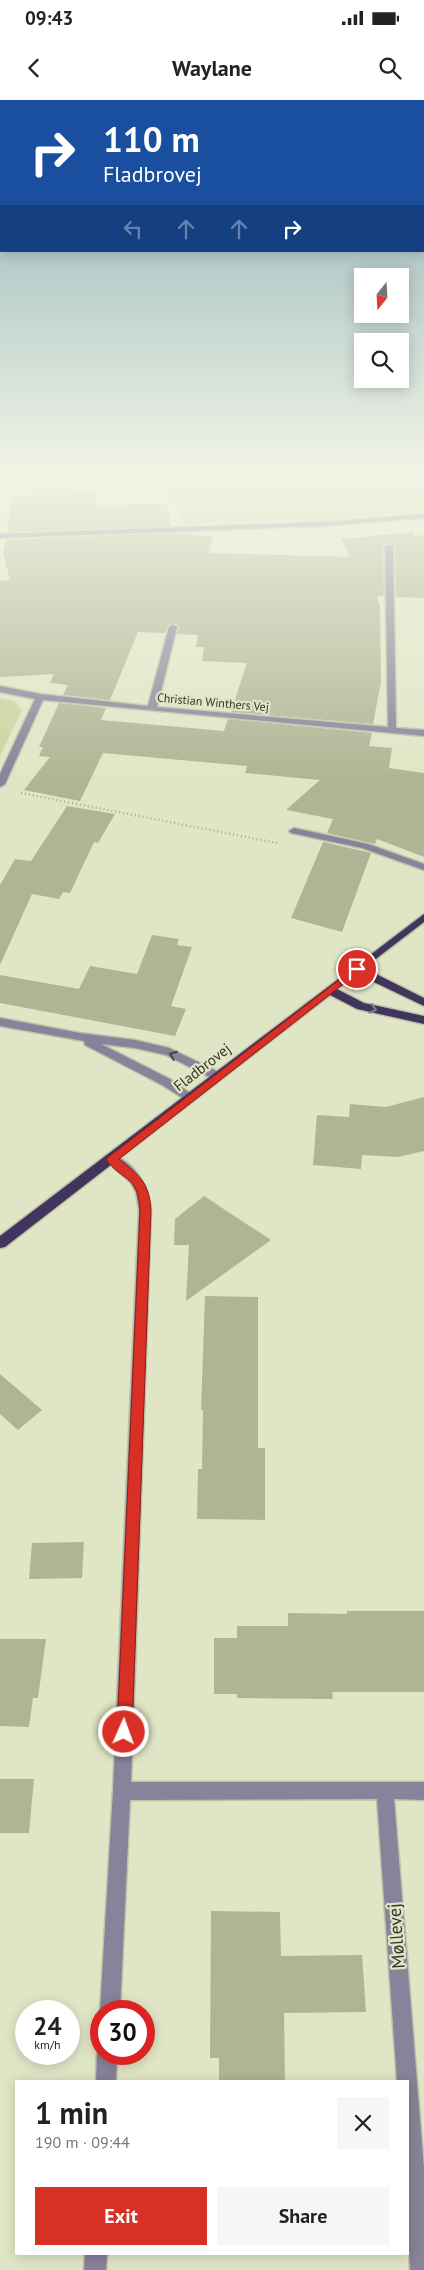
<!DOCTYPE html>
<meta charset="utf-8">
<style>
body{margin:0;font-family:"PT Sans",sans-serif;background:#f6f6f6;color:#222;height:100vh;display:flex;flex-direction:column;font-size:19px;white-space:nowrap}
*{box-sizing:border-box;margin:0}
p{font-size:16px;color:#767676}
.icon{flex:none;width:28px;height:28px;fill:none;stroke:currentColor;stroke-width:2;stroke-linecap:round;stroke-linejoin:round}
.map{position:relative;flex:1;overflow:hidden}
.details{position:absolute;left:15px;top:1980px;width:394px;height:175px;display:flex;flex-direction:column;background:#fff;border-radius:0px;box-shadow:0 2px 12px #0003}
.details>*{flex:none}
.hud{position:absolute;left:0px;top:0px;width:425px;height:152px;box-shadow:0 2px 12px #0003;background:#1a4fa0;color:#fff;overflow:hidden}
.needle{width:32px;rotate:198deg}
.tools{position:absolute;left:354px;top:168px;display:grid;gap:10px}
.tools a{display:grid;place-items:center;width:55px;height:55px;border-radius:0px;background:#fff;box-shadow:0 2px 12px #0003;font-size:25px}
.speed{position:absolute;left:15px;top:1900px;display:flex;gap:10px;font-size:25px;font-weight:700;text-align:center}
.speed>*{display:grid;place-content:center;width:65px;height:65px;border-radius:50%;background:#fff;box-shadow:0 2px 12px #0003;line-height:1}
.speed small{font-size:12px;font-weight:400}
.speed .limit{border:8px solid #d22;background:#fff;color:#111}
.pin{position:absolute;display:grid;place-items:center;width:42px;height:42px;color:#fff;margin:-21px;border:2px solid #fff;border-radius:50%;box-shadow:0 1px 5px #0007}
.me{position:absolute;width:55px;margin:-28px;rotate:2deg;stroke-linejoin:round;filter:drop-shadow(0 0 4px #0008)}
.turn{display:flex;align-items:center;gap:18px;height:105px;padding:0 20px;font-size:22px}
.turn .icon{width:65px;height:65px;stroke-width:2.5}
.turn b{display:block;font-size:35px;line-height:42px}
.lanes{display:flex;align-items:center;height:48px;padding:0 20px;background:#0003;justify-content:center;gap:25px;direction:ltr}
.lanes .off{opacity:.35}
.round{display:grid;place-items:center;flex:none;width:52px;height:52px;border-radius:0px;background:#f6f6f6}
.summary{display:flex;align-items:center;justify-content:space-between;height:85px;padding:0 20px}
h1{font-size:30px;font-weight:700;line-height:38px}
.action{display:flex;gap:10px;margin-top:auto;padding:10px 20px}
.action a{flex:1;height:58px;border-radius:0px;background:#d93025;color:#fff;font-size:20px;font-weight:700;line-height:58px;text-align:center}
.action a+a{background:#f6f6f6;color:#222}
.status{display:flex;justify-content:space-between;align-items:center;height:35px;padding:0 25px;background:#fff;direction:ltr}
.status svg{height:14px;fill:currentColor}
header{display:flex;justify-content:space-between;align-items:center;height:65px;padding:0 20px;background:#fff;font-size:22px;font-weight:700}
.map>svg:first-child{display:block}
</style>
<div class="status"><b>09:43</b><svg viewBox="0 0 49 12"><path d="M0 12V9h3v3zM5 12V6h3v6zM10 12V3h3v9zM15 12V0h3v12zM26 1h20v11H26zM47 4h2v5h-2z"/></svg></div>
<header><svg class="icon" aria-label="back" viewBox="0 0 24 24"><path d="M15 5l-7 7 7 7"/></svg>Waylane<svg class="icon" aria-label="search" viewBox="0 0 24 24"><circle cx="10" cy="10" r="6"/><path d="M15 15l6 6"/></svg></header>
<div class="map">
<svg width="424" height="2170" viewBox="0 0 424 2170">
<rect width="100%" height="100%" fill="#e0e6c5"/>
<path fill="#cad49c" d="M104 375H424V411L342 418 184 424 161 380 105 379Z
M0 598 14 601 22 610 0 656Z"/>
<path fill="#afb594" d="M33 386H71V391L94 390 96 406 166 403 171 426 7 432 13 396 32 395Z
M413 432 415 436 424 435V498L396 497 395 447 388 443 383 447 384 496H377L380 507 381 582 373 624 231 612 247 563 202 561 204 547H196L198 535 177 534 179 526 174 523 168 525 165 533 138 532 110 600 63 595 68 585 50 583 54 574 0 577V481L10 480 3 453 6 440 173 433 213 437 209 453 350 457 341 439Z
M59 603 106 608 101 620 224 631 228 619 372 633 369 646 392 648 389 668 424 673V757L377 739 375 744 327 733 333 719 286 710 320 680 245 673 247 666 103 653 80 701 24 690 50 657 39 656 43 647H39Z
M67 706 115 714 98 743 94 742 70 793 63 792 59 799 32 794 0 865V785L15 759 31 761Z
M323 742 371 753 342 832 291 818Z
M152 835 179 839 177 845 192 847 171 906 186 909 175 936 0 903V875L79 889 90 866 137 874Z
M424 997V1051L398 1057 362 1055 361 1069 313 1065 317 1015 349 1017 350 1004 386 1007Z
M204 1096 271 1140 186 1201 189 1145H174L175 1119Z
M205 1196 258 1197V1348H265V1420L197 1419 198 1369H202L203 1310H201Z
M0 1274 42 1310 18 1330 0 1314Z
M84 1442 82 1478 29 1479 32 1443Z
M347 1511H424V1592H332L333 1599 237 1598V1594H214V1538H237V1526H288V1513L347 1514Z
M0 1539H46L38 1598H33L29 1627 0 1626Z
M0 1679H34L29 1733H0Z
M211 1811 280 1812 281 1856 362 1855 366 1912 284 1913 285 1981H219V1958H210Z"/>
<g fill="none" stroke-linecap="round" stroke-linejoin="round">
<g stroke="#bdc3a6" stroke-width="3">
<path id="minor" d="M424 414V418L324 426 0 438V434L324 422Z
M389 445 393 447 396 628 424 630V636L43 600 5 684 0 687V674L35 599 0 592V586L40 594 148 606 169 527 173 525 177 527 157 607 388 627 385 447Z
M294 728 368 744 424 764V770L362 748 291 733 289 731Z
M0 918 80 933 135 940 169 948 221 973 223 976 217 980 213 979 166 955 135 948 101 944 170 979 193 995 195 998 189 1002 162 985 85 945 84 941 0 926Z
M111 1054C135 1062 149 1087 151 1110L131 1682H424V1700L394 1699 424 2068V2170H410L408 2129V1981H397L377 1699 130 1700 120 1911H101V1913L100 1911 113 1691 139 1110 136 1092 131 1083 105 1059Z
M100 1947 101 1954H117L116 1981H96L97 1954Z
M85 2154H107L106 2170H84Z"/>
</g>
<g stroke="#bdc3a6" stroke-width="3">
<path id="major" d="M424 814V822L364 868 424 898V906L357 874 337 889 364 903 424 916V924L357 909 330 895 5 1147 0 1148V1136Z"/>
</g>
<path stroke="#a4a98e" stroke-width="2" stroke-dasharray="0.5 2.5" stroke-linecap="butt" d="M305 375 316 405"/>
<path stroke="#a4a98e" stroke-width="2.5" stroke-dasharray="1 3" stroke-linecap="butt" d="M21 693 277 743"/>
<use href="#minor" fill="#88829a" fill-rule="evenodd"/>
<use href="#major" fill="#41355d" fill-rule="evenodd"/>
</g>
<defs><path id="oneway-chevron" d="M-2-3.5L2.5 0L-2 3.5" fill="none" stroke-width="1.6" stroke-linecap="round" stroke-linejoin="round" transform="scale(1.25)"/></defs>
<use stroke="#817c87" href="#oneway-chevron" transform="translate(373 909) rotate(15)"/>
<use stroke="#43443f" href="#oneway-chevron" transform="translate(173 955) rotate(-159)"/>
<linearGradient id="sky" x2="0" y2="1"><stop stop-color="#88adb5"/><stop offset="0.55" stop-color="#f1f4e5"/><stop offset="1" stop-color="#f1f4e5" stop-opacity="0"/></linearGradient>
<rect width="424" height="679" fill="url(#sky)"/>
<path fill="#d93025" stroke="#8d1f18" d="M357 866 360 867V871L119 1059C140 1076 149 1082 151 1110L132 1632 130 1638 124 1640 119 1638 117 1632 140 1110C137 1072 122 1083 106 1059Z"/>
<g text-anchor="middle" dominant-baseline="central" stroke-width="4.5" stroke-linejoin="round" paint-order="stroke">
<g font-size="12" fill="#323528" stroke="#e0e6c5">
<text transform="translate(213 602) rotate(5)">Christian Winthers Vej</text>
</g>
<g font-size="15" fill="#323528" stroke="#e0e6c5">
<text transform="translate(202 967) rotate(-38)">Fladbrovej</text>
</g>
<g font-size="18" fill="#323528" stroke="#e0e6c5">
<text transform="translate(396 1836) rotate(-94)">Møllevej</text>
</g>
</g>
</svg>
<div class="tools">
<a><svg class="needle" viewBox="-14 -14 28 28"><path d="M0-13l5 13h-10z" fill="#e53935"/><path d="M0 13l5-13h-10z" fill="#767676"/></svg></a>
<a><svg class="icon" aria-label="search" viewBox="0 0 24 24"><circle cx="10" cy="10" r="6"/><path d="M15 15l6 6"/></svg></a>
</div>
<div class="speed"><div>24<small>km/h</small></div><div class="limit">30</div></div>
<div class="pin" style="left:357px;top:869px;background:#d93025"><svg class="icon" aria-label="arrive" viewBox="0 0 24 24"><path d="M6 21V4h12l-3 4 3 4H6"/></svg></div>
<svg class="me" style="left:124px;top:1632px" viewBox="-20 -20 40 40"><circle r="17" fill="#d93025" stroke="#fff" stroke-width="3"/><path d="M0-11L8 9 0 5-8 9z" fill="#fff"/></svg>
<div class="hud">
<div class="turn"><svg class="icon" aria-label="right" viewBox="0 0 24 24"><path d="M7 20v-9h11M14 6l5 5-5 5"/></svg><div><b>110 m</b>Fladbrovej</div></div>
<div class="lanes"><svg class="icon off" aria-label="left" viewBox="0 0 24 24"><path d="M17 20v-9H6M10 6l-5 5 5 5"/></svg><svg class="icon off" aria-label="ahead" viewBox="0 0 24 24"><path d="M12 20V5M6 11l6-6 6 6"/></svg><svg class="icon off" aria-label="ahead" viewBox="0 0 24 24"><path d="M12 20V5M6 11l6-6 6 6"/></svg><svg class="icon" aria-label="right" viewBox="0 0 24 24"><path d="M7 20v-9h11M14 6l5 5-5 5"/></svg></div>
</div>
<section class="details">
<div class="summary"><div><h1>1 min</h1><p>190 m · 09:44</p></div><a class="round"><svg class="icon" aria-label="close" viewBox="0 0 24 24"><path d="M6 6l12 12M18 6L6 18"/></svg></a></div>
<div class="action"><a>Exit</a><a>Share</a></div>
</section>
</div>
